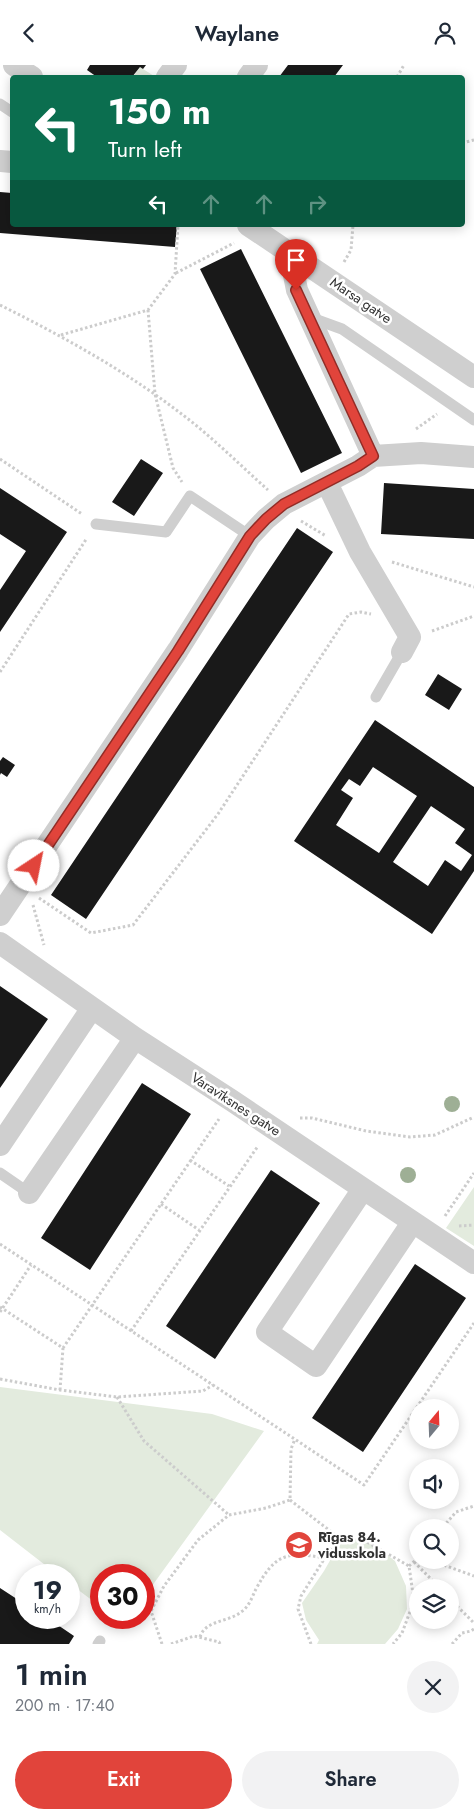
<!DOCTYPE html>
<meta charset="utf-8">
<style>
body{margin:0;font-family:Jost,sans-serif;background:#f2f2f3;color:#1f2937;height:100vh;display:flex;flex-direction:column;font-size:19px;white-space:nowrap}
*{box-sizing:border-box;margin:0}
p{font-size:16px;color:#747a83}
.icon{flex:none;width:28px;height:28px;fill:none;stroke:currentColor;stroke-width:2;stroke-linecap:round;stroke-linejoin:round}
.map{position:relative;height:1579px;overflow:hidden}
.details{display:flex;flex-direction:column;background:#fff;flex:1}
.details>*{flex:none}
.hud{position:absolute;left:10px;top:10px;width:455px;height:152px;border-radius:5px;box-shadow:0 2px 12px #0003;background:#0b6e4f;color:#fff;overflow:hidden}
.needle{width:32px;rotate:19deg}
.buttons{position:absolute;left:409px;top:1334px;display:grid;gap:10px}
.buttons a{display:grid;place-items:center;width:50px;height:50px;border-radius:50%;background:#fff;box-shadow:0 2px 12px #0003;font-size:25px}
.speed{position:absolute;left:15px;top:1499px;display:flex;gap:10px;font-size:25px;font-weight:700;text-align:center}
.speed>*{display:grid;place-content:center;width:65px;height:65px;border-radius:50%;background:#fff;box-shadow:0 2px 12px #0003;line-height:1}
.speed small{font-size:12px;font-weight:400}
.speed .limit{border:8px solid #d22;background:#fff;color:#111}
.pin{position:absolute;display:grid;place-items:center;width:42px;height:42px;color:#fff;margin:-51px -21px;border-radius:50% 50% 50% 0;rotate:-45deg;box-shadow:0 0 5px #0007}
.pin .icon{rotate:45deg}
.me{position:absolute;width:55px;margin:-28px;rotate:34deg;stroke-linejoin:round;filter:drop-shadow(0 0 4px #0008)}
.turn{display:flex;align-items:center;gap:18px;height:105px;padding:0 15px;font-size:22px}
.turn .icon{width:65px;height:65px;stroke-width:2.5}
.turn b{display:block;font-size:35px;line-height:42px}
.lanes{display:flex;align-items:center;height:48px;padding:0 15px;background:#0003;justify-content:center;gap:25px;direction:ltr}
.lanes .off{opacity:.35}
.round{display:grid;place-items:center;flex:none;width:52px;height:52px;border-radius:26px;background:#f2f2f3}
.headline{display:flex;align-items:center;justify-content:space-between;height:85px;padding:0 15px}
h1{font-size:30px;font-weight:600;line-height:38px}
.primary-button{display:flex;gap:10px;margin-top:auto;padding:10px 15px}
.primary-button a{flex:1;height:58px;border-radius:30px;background:#e1443b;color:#fff;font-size:20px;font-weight:600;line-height:58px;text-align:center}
.primary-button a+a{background:#f2f2f3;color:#1f2937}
header{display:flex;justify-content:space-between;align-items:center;height:65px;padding:0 15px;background:#fff;font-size:22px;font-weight:600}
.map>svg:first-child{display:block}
</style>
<header><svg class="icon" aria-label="back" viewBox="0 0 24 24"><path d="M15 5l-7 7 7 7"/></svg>Waylane<svg class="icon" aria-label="person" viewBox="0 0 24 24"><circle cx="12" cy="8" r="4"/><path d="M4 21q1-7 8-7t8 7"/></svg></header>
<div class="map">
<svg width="474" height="1579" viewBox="0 0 474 1579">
<rect width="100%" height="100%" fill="#fff"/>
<path fill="#e3ebde" d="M140 2 154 11 153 12H133Z
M474 1122V1181L446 1163Z
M0 1322 212 1349 264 1366 144 1532V1510H101V1542L69 1518V1510H58L0 1465Z
M364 1472 395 1496 406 1521 407 1544 398 1564 385 1579H317L319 1575 306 1555 302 1538 324 1506 340 1478Z"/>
<path fill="#191919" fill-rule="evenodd" d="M90 0H146L143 4 140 2 132 12H97L87 5Z
M288 0H343L334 12H279Z
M0 127 12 128V160H177L175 182 0 168Z
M241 184 342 388 301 408 200 204Z
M141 394 163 408 134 451 112 437Z
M384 418 474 424V474L381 469Z
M0 423 67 467 0 567V525L26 486 0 469Z
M297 463 333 487 86 854 51 830Z
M438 609 462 624 449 645 425 630Z
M375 655 474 722V806L432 869 294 776ZM373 702 417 731 379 788 336 760 353 733 341 725 349 714 360 721ZM431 741 465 764 455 778 472 790 461 806 445 795 428 821 393 797Z
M3 692 15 700 7 712 1 708 0 710V696Z
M0 921 48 954 0 1023Z
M142 1018 191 1049 90 1205 41 1173Z
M271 1105 320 1138 215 1294 166 1261Z
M415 1199 466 1233 363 1387 312 1353Z
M0 1523 26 1540V1552H46L74 1571 69 1579H0Z"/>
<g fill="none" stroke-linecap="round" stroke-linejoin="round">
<path stroke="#ccc" stroke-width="3" stroke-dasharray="2.5 2.5" stroke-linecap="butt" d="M397 12 404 0
M462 78 474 75
M344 197 351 185 353 160
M176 208 234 178
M0 240C62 271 124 305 179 347 210 370 239 399 268 425
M148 245 155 329 173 403 182 417
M61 270 148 245 175 209 178 160
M416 364 437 349
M0 394 82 449
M301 456 326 471
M392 497 474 522
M432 566 474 551
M0 607 87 473
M39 833 91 868 133 860 218 749 349 549 361 547 371 549
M33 840 44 880
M300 1053H312L366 1066 410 1072 435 1070 474 1052
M190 1095 229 1121
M161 1139 199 1165
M445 1151 474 1108
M459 1161 474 1160
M0 1179 364 1420 474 1258
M0 1242 63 1283 219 1054
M0 1247 31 1200
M131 1266 258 1081
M0 1314 60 1325 117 1332 203 1326 213 1320
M60 1325 63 1283
M117 1332 144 1376 229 1450
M290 1435 338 1472
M443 1462 456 1447 474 1441
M430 1495 474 1511
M414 1497 439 1522
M409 1501 418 1493
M450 1534 474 1558
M200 1572C205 1555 229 1557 241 1547 249 1542 252 1532 256 1524 275 1489 286 1486 325 1493
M162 1579 151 1546 164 1521 198 1475 229 1450 266 1443 290 1435 291 1384 295 1374
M171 1579 194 1571 219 1577 220 1579
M311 1579 298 1544 301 1531 338 1472 367 1477 409 1501 414 1536 402 1568 393 1579
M452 1579 462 1568 471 1566 474 1564"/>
<path stroke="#cfcfcf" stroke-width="11" d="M0 39 12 47
M309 252 342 264 474 355
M96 459 166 467 190 431 250 471
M376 632 402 587
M0 1108 29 1128
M98 1579 100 1576"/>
<path stroke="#cfcfcf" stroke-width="22" d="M14 0 32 12
M167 12 176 0
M248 12 257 0
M0 96 12 97
M248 160 474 312
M373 391 421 388 474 392
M327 418 360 487 410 572 402 587
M0 850 178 585 250 471 266 454 284 439 358 401 373 391 297 225 293 205 300 194
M0 878 135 973 231 1035 474 1198
M0 1080 92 943
M363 1124 267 1267 316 1301 412 1158
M29 1128 135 973"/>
</g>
<g fill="#9eaf95">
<circle cx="452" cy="1039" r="8"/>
<circle cx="408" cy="1110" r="8"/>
</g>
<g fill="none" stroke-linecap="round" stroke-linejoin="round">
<g stroke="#922c26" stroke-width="12">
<path id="route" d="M34 801 178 586 250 471 266 454 284 439 358 401 373 391 296 225"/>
</g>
<use href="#route" stroke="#e1443b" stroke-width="9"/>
</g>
<defs>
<g id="school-disc" transform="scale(1.4375)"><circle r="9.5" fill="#e1443b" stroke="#fff"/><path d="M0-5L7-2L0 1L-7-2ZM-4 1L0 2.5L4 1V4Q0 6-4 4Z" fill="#fff"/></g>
</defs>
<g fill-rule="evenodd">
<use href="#school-disc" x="299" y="1480"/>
</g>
<g text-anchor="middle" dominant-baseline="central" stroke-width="5" stroke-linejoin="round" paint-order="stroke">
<g font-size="14" fill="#323232" stroke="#fff">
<text transform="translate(361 235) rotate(34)">Marsa gatve</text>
<text transform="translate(236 1039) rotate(33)">Varavīksnes gatve</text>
</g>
<g font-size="14" font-weight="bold" fill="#323232" stroke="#fff" text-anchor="start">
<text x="318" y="1472">Rīgas 84.<tspan x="318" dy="16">vidusskola</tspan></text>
</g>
</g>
</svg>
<div class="buttons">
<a><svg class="needle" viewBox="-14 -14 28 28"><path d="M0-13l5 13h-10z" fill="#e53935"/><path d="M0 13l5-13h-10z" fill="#747a83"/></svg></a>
<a><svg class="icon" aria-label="sound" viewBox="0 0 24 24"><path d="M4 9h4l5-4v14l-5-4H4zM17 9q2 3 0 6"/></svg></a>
<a><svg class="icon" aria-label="search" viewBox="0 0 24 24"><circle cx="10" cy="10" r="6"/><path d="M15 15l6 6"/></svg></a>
<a><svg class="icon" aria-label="layers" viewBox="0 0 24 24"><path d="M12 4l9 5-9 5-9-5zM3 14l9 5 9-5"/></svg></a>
</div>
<div class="speed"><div>19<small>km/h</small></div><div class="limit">30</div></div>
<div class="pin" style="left:296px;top:225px;background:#d93025"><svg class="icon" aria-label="arrive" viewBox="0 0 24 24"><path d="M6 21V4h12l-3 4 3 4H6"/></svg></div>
<svg class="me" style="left:34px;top:801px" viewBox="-20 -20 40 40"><circle r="19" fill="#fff"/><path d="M0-13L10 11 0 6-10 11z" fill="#e1443b"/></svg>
<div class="hud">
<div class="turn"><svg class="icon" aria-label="left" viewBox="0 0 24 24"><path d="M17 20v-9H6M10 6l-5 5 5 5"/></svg><div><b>150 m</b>Turn left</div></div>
<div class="lanes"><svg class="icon" aria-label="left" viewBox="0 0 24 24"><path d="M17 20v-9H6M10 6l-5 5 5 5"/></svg><svg class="icon off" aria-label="ahead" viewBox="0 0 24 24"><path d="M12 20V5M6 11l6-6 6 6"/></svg><svg class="icon off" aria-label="ahead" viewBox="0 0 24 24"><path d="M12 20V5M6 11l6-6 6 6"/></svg><svg class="icon off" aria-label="right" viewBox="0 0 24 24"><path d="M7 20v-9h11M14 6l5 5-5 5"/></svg></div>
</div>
</div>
<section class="details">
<div class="headline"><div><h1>1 min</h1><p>200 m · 17:40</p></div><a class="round"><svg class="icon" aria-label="close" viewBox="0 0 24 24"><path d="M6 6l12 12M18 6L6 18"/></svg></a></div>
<div class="primary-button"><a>Exit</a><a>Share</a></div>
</section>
